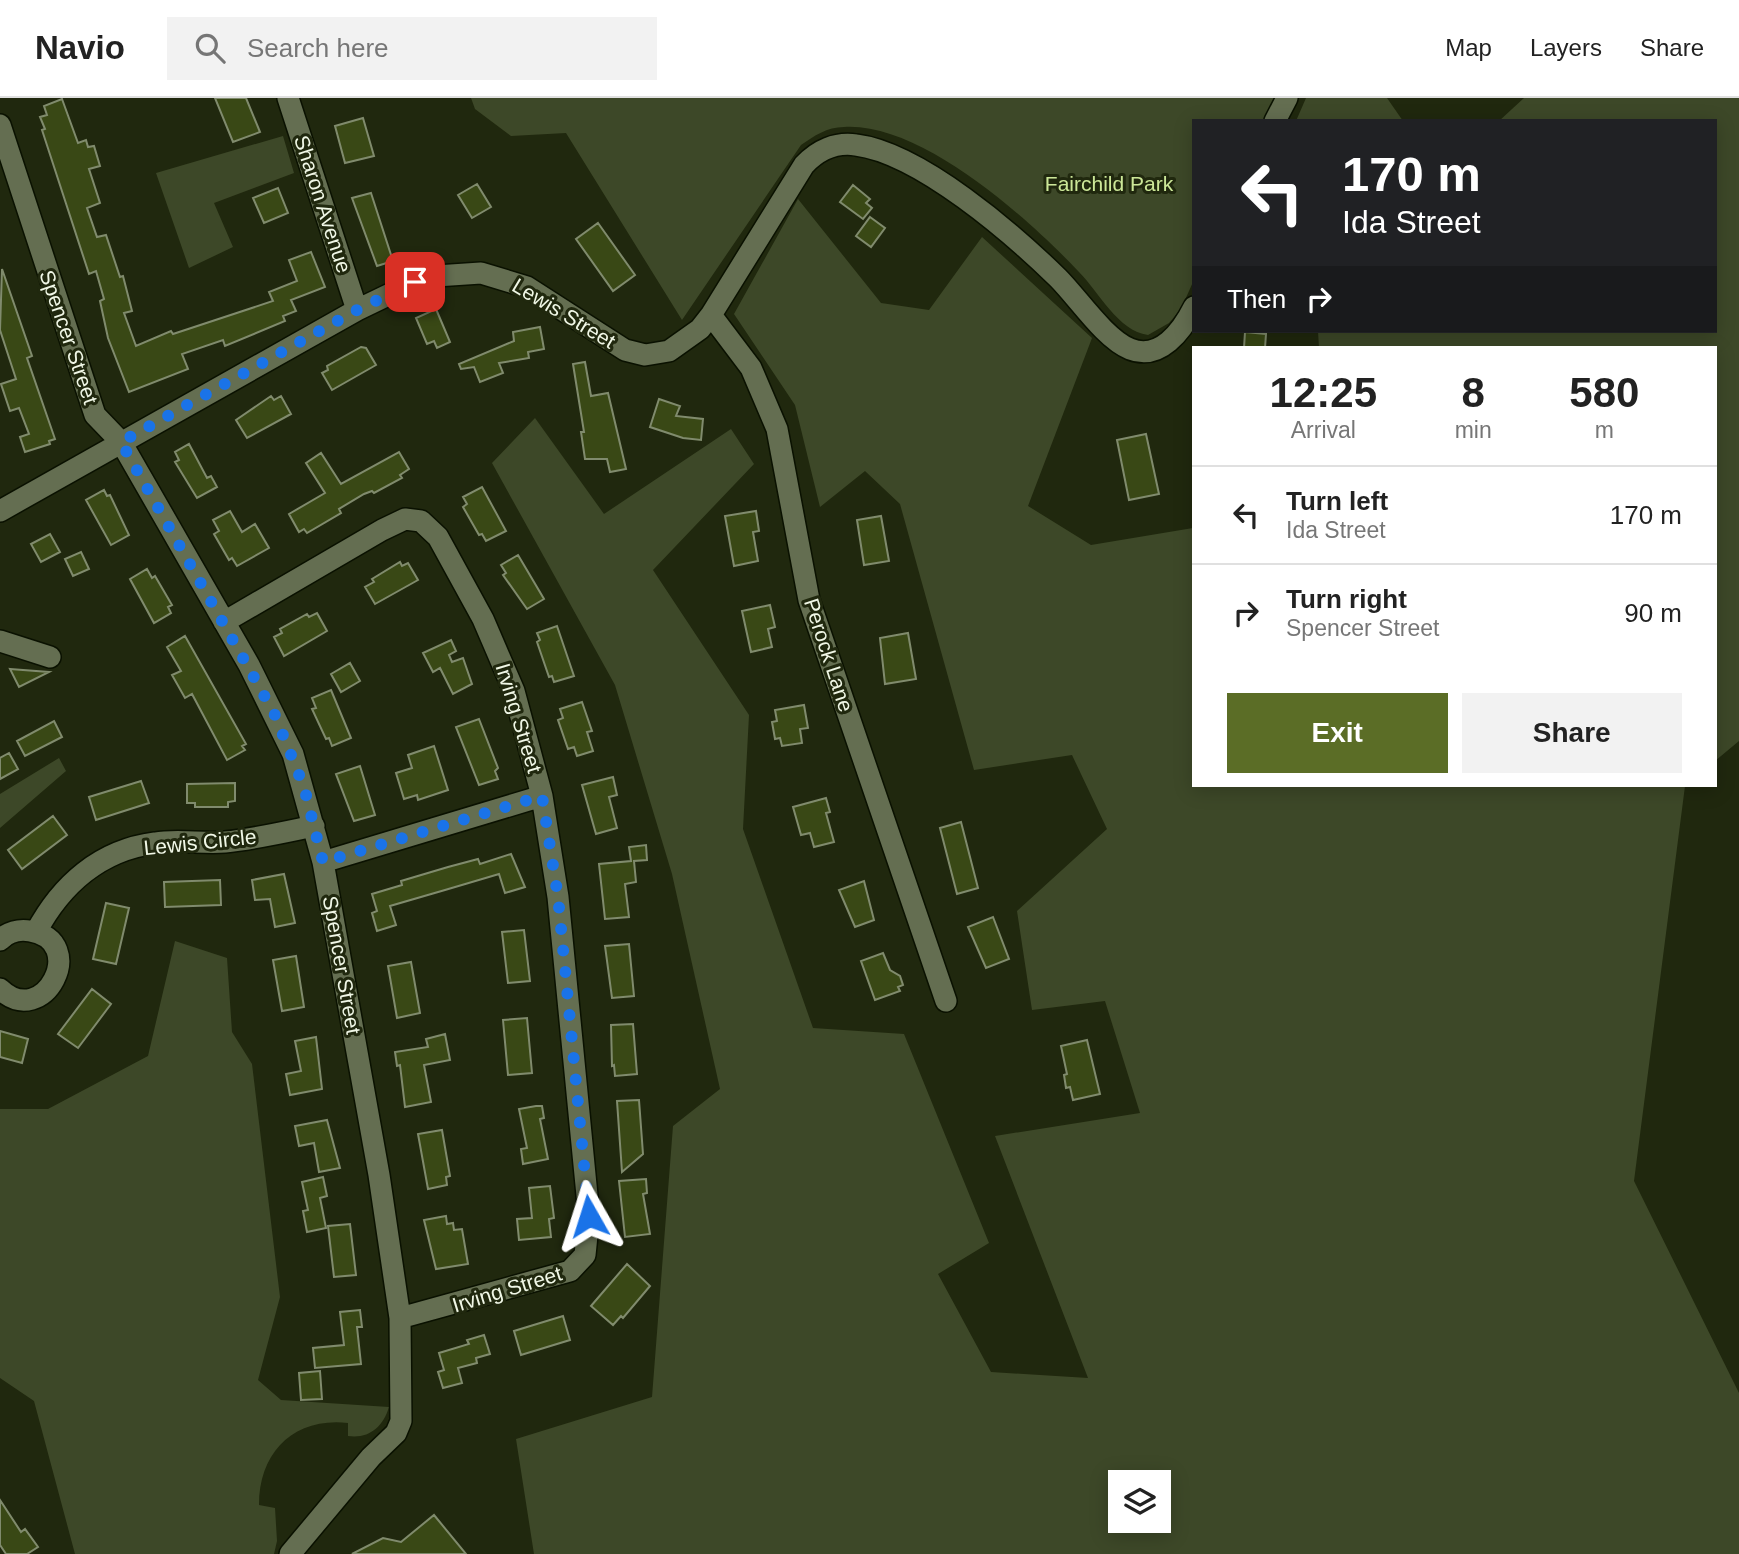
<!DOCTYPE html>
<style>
body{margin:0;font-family:Arial,sans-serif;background:#f2f2f2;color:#222;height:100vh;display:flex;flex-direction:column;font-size:26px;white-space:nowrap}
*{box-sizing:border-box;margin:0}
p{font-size:23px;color:#767676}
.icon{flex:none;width:38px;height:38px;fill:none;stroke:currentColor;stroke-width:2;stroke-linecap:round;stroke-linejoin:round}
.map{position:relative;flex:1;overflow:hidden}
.panel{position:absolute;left:1192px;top:248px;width:525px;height:441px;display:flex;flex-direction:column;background:#fff;border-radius:0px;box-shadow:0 4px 18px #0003}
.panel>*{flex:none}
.hud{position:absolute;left:1192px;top:21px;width:525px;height:214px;border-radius:0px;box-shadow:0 4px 18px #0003;background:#202124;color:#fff;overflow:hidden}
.controls{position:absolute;left:1108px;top:1372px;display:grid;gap:14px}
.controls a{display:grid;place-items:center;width:63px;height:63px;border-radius:0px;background:#fff;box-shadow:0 4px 18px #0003;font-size:35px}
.pin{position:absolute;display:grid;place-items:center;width:60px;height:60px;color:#fff;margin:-30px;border-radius:14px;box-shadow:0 4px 10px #0006}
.me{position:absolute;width:77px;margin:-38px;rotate:354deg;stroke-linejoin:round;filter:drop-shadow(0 0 5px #0008)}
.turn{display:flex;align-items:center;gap:24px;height:147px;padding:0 35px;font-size:32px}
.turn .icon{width:91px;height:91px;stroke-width:2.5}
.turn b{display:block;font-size:49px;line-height:60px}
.then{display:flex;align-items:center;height:66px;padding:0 35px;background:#0003;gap:14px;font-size:26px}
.eta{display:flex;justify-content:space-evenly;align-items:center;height:119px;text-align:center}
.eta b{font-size:42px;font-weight:700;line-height:49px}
.button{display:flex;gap:14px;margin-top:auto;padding:14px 35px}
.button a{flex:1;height:80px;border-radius:0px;background:#5b6d26;color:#fff;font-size:28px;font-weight:700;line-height:80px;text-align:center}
.button a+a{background:#f2f2f2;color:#222}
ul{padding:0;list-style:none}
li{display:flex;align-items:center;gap:21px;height:98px;padding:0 35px;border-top:2px solid #e0e0e0}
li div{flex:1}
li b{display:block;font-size:26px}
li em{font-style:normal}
header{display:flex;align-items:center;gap:42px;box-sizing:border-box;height:98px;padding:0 35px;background:#fff;border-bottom:2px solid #e0e0e0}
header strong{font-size:33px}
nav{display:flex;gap:38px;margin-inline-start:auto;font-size:24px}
.search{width:490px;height:63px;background:#f2f2f2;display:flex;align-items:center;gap:18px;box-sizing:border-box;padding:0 24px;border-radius:0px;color:#767676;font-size:26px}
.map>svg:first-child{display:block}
</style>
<header>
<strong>Navio</strong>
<div class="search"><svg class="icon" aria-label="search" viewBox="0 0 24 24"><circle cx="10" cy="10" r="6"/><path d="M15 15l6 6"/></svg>Search here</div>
<nav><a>Map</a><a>Layers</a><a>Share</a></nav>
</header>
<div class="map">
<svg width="1739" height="1456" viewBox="0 0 1739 1456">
<rect width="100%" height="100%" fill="#20280e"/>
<path fill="#3d4828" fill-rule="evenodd" d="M471 0H1275L1263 23H1194L1193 184 1181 211 1169 225 1148 237C1118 233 1099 194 1079 174 1029 121 921 24 844 29 827 29 814 38 801 47L682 222 566 35 511 38 475 11Z
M1306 0H1387L1403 23H1296Z
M1524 0H1739V643L1715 663V250H1319L1318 233H1715V23H1499Z
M283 38 294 75 214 105 233 149 189 170 156 75Z
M798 101 881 205 929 212 982 139 1092 240 1028 408 1091 447 1193 430 1194 688H1685L1634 1083 1739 1295V1456H534L516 1341 652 1299 673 1028 720 991 672 776 615 587 492 365 535 320 604 416 731 331 754 366 653 472 749 617 743 731 813 930 904 936 989 1145 938 1176 991 1274 1088 1280 995 1038 1140 1015 1105 903 1032 912 1017 813 1107 731 1072 657 974 672 900 406 865 373 820 409 795 307 734 216ZM1120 1384H1158V1423H1120Z
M59 660 66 673 0 730V696Z
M175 843 227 860 232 934 252 966 280 1199 258 1282 281 1302 389 1309C383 1329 369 1341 348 1338V1325C294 1319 259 1354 259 1407L275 1410 277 1443 274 1456H75L34 1303 0 1280V1011H48L148 958Z"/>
<path fill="#394815" stroke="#808b6d" stroke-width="2" d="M215 0H246L260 34 233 44Z
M62 1 78 45 86 42 88 49 94 48 100 68 89 71 100 105 87 110 97 139 106 137 120 179 123 178 132 213 124 215 136 248 171 233 173 236 273 203 269 194 297 183 289 162 311 154 325 189 291 202 296 213 283 218 285 223 225 248 223 242 182 256 188 271 129 294 108 240 100 203 104 201 96 173 89 176 42 32 45 31 40 19 47 17 44 8Z
M363 20 374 58 345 65 335 28Z
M477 86 491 109 472 120 458 97Z
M853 87 870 101 866 105 872 110 863 121 840 104Z
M278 90 288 115 264 125 253 100Z
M371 95 393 163 377 168 352 100Z
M870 119 885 130 871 149 856 138Z
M598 125 635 177 613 193 576 141Z
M2 171 32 258 27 260 55 341 49 343 50 346 25 354 20 339 29 336 19 310 10 313 1 286 16 281 0 232Z
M436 211 450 244 437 250 434 243 427 246 416 220Z
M540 229 544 251 528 254 529 260 499 265 503 275 480 284 474 269 461 271 459 266 514 243 513 234Z
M1245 234 1266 236 1265 250H1244Z
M361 249 366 250 376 267 332 292 322 275 328 272 327 268Z
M585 264 591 298 608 295 626 371 610 374 607 361H585L581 334H584L573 266Z
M271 298 274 302 281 298 291 316 247 340 236 322Z
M659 301 680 308 676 318 703 321 701 342 683 340 650 329Z
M1146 336 1159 396 1129 402 1117 342Z
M189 346 207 380 211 378 217 389 197 400 175 364 179 362 175 354Z
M399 354 409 371 400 377 402 380 374 395 372 393 364 396 339 411 341 415 307 435 304 431 299 434 289 416 325 395 306 365 321 355 341 386Z
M482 389 506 433 486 443 482 436 479 437 463 409 467 406 463 399Z
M104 392 107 398 110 397 129 437 111 447 86 402Z
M230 413 242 434 255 426 269 450 237 468 232 460 229 462 214 436 219 433 213 422Z
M756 413 759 433 753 434 758 463 734 468 725 418Z
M881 418 889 463 864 467 857 422Z
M50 436 60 454 41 464 31 446Z
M81 454 89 471 73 478 65 461Z
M518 457 544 501 527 511 503 477 506 475 501 467Z
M400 464 402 468 408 465 418 482 375 506 365 489 374 484 372 481Z
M147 471 152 480 155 478 172 507 168 509 171 515 154 525 130 481Z
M770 507 775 529 768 531 772 549 751 554 742 513Z
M317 515 327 533 284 558 274 539 282 535 280 531 307 516 309 519Z
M557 528 574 578 554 584 552 578 549 579 537 544 540 542 537 535Z
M908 535 916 581 885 586 880 540Z
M185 538 246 646 242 648 245 652 227 662 192 596 185 600 172 577 181 573 167 549Z
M451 542 456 553 449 557 452 564 463 560 472 586 453 596 440 570 433 574 423 555Z
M350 565 360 583 341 594 331 576Z
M10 571 49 574 19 589Z
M331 592 351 640 332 648 329 640 326 641 312 611 316 610 312 600Z
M582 604 592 633 587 634 593 653 577 658 574 649 568 651 558 622 563 620 560 611Z
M804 607 808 630 800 631 802 645 782 648 780 640 775 641 772 624 777 623 775 612Z
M479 621 498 670 495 673 498 681 479 687 456 629Z
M54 623 62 639 25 658 17 643Z
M434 648 448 692 418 702 417 697 404 701 396 675 412 670 408 657Z
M9 655 18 671 0 681V660Z
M360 668 375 717 354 723 336 676Z
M613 679 617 697 609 699 617 730 596 736 582 687Z
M141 683 149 705 96 722 89 699Z
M235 685V703L228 704V709H195V705H187V686Z
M826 700 830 714 826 715 834 744 814 749 810 735 801 737 793 709Z
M53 718 67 737 22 771 8 752Z
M961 724 978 790 957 796 940 730Z
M646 747 647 762 634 763 636 784 625 786 629 819 605 821 599 766 631 763 629 749Z
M511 756 525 789 505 795 499 776 445 792 390 808 396 827 377 833 372 815 377 813 372 796 402 787 401 783 448 769 478 761 480 766Z
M284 776 295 825 275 829 270 801 255 802 252 782Z
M220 782 221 807 165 809 164 784Z
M864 783 874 822 855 829 839 792Z
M106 805 129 810 116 866 93 861Z
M993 819 1009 861 986 870 968 829Z
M524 832 530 883 508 885 502 834Z
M629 846 634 898 612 900 605 848Z
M883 855 890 872 900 878 903 887 898 889 900 893 875 902 861 863Z
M296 858 304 909 282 913 273 862Z
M411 864 420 915 397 920 388 868Z
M92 891 111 906 78 950 58 936Z
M527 920 532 975 508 977 503 922Z
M633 926 637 976 615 978 614 967 612 968 611 927Z
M0 933 28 941 22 965 0 959Z
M445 936 450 962 424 967 431 1004 405 1009 400 967 397 968 395 954 428 949 426 941Z
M316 939 322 991 290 997 286 976 301 973 295 943Z
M1087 942 1100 996 1073 1002 1070 989 1066 990 1064 977 1067 976 1061 948Z
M639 1002 643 1056 622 1074 617 1003Z
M536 1008H542L544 1020 540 1021 548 1061 523 1066 521 1051 527 1050 519 1011Z
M327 1022 340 1070 319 1074 314 1045 299 1048 295 1028Z
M442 1032 450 1078 446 1079 447 1087 428 1091 418 1036Z
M323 1079 327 1098 320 1100 326 1130 307 1134 303 1113 308 1112 302 1084Z
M646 1081 647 1095 643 1096 650 1136 625 1139 619 1083Z
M550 1088 554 1120 549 1121 551 1139 519 1142 517 1121 532 1120 529 1090Z
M446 1118 447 1126 453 1125 454 1132 462 1131 468 1166 436 1171 424 1122Z
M350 1126 356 1177 334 1179 328 1128Z
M627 1166 650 1188 623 1220 621 1218 613 1227 591 1208Z
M360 1212 362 1229H357L361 1266 315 1270 313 1250 344 1247 340 1214Z
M563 1218 570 1242 521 1257 514 1233Z
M484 1237 490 1256 476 1260 477 1265 458 1270 462 1285 443 1290 438 1274 444 1272 439 1255 469 1246 467 1242Z
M320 1273 322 1301 301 1302 299 1275Z
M0 1402 21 1434 25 1431 38 1449 27 1456H6L0 1447Z
M434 1417 466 1456H352L383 1440 401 1444Z"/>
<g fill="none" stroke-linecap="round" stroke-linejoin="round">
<g stroke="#0a1100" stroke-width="24">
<path id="minor" d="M288 0 357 212
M1275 23 1287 0
M0 27 95 317 121 344 249 567 293 656 323 764 379 1077 400 1220 401 1323 396 1335 371 1359 290 1456
M711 217 751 270 777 331 809 502 946 903
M0 413 357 212 415 184 436 178 481 175 527 189 625 252 645 257 669 253 700 231 711 217 804 67C818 52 836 44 856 47 920 55 1013 136 1058 180 1078 200 1105 241 1130 251 1160 263 1182 233 1194 209
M224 524 382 432 405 421 421 423 438 439 483 521 514 593 542 698 558 799 589 1118 585 1157 570 1173 400 1220
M0 543 50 559
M323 764 542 698
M36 834C61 787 100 752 155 745 178 741 202 746 225 744 255 741 285 734 314 728
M0 842C8 834 19 831 30 833 90 843 44 933 0 891"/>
</g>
<use href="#minor" stroke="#646e51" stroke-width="21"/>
</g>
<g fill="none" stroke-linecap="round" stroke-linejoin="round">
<path stroke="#1a73e8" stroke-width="12" stroke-dasharray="0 21.6" d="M415 184 357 212 121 344 274 615 304 689 323 764 542 698 558 799 589 1118"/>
</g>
<g text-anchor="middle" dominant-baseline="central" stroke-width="6" stroke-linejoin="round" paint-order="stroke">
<g font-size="21" fill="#cce798" stroke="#20280e">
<text x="1109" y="85">Fairchild Park</text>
</g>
<g font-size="21" fill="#f0f7e6" stroke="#20280e">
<text transform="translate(323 106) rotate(72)">Sharon Avenue</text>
<text transform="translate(564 215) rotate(31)">Lewis Street</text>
<text transform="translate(69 239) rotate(71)">Spencer Street</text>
<text transform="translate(829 557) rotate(72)">Perock Lane</text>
<text transform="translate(519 620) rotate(73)">Irving Street</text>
<text transform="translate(200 744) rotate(-6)">Lewis Circle</text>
<text transform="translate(342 867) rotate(80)">Spencer Street</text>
<text transform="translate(507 1191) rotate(-17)">Irving Street</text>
</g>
</g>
</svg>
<div class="controls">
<a><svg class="icon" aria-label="layers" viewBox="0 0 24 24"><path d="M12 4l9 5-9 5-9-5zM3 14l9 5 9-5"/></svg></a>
</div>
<div class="pin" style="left:415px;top:184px;background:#d93025"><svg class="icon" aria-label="arrive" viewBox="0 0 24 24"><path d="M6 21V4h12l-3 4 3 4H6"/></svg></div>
<svg class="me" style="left:589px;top:1118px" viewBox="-20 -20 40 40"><path d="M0-17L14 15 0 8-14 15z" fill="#1a73e8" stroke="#fff" stroke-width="4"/></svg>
<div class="hud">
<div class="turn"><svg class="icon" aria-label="left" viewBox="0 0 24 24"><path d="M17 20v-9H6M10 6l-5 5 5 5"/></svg><div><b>170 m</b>Ida Street</div></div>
<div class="then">Then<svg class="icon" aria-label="right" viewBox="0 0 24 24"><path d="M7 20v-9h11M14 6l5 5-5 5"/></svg></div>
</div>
<section class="panel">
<div class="eta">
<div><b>12:25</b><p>Arrival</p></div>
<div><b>8</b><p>min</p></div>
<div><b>580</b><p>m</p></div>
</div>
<ul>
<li><svg class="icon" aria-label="left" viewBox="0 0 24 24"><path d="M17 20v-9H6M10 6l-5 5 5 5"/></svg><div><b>Turn left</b><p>Ida Street</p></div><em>170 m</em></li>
<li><svg class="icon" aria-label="right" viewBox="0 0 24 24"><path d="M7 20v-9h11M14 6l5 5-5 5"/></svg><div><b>Turn right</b><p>Spencer Street</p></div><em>90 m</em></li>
</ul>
<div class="button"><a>Exit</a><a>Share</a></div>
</section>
</div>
